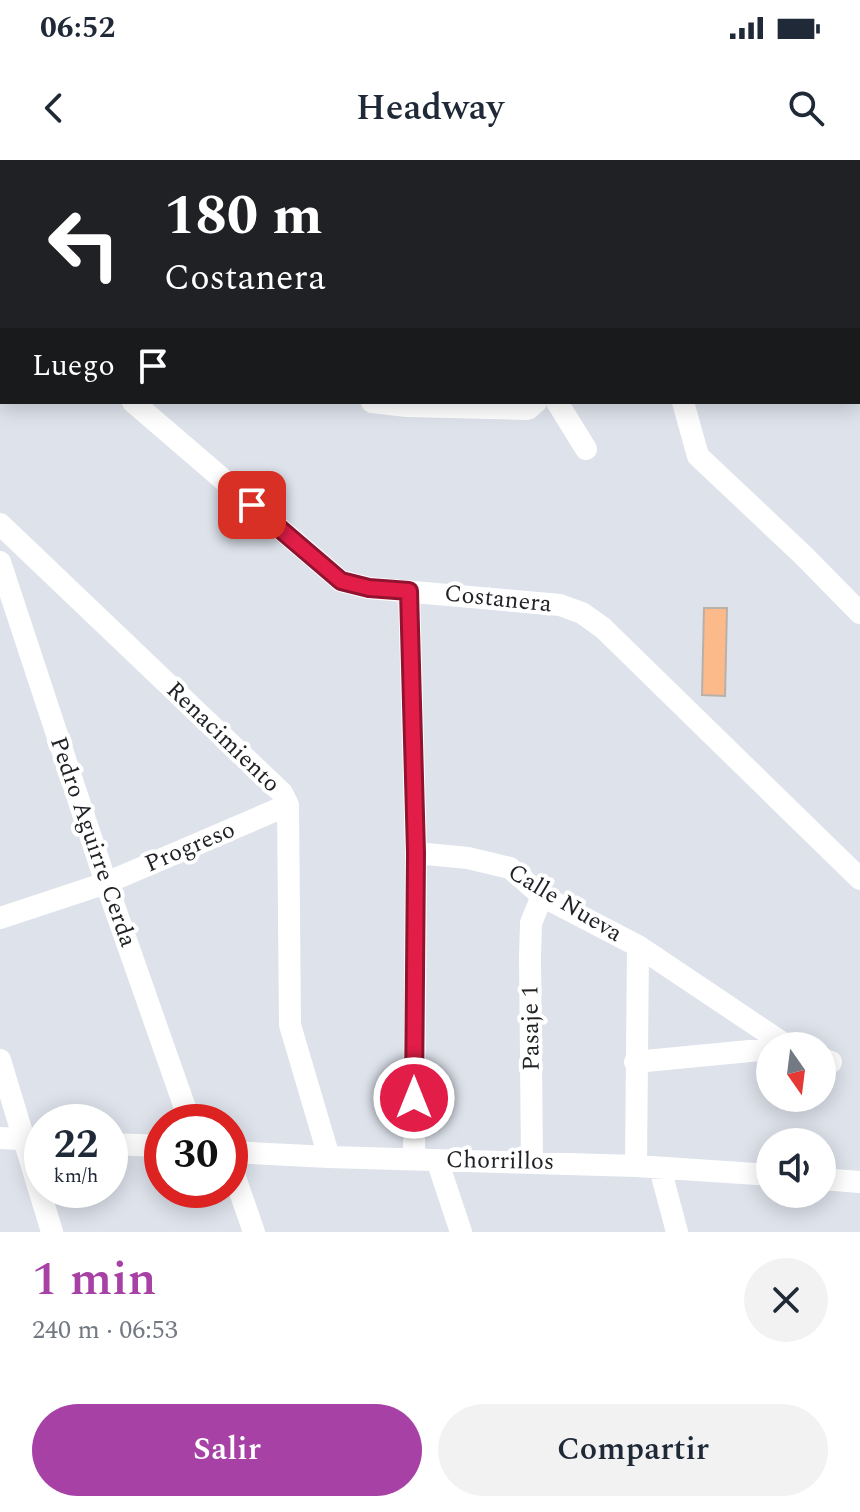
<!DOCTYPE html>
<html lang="es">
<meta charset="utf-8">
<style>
body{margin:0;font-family:Spectral,serif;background:#f2f2f3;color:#1f2937;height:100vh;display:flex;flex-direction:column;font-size:30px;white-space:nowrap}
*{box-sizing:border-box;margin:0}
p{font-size:26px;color:#747a83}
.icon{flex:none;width:44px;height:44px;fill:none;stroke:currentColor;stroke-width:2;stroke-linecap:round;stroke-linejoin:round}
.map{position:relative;height:1072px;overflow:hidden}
.details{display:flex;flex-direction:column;background:#fff;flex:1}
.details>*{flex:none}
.hud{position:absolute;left:0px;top:0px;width:860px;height:244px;box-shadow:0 4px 20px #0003;background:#202124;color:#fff;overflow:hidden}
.needle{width:52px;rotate:166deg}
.fabs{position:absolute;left:756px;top:872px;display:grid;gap:16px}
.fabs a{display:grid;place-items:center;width:80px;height:80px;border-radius:50%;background:#fff;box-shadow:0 4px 20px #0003;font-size:40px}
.speed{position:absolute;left:24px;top:944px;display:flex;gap:16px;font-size:40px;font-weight:700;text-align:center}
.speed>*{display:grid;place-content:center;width:104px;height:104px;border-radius:50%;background:#fff;box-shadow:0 4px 20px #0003;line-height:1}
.speed small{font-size:20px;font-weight:400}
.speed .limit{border:12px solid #d22;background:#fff;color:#111}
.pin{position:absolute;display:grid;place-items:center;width:68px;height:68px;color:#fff;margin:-34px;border-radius:16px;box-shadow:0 4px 12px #0006}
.me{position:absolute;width:88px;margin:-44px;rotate:0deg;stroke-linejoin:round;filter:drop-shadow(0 0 6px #0008)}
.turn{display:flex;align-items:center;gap:28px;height:168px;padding:0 32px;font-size:36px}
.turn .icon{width:104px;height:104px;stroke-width:2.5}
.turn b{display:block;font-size:56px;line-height:68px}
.then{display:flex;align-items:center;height:76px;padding:0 32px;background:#0003;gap:16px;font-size:30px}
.round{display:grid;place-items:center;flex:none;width:84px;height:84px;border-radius:42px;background:#f2f2f3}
.headline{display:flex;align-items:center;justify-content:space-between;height:136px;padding:0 32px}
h1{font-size:48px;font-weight:600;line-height:60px;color:#a741a6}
.cta{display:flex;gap:16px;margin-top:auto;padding:16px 32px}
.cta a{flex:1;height:92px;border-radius:48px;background:#a741a6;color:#fff;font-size:32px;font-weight:600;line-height:92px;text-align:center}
.cta a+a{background:#f2f2f3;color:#1f2937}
.status{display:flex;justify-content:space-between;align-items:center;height:56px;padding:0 40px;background:#fff;direction:ltr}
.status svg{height:22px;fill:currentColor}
header{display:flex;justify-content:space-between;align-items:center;height:104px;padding:0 32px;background:#fff;font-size:36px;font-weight:600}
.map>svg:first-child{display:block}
</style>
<div class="status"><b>06:52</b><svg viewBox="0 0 49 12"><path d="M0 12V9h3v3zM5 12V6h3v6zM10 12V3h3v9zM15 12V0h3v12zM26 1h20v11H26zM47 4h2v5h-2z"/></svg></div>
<header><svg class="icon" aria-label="back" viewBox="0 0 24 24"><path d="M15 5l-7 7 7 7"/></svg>Headway<svg class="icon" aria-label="search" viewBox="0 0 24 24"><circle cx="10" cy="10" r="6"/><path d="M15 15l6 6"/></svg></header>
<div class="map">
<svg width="860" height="1072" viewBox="0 0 860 1072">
<rect width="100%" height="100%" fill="#dde2eb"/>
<path fill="#fcb98a" stroke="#bab0aa" stroke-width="2" d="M704 448H727L725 536 702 535Z"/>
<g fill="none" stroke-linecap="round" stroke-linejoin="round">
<path stroke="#fff" stroke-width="22" d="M83 0 85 2
M411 0 412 2
M542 0 543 2
M605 2V0
M820 2V0
M0 17 2 20
M858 111 860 109
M0 193H2
M133 242 341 421 369 428 560 445 582 453 603 468 860 719
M372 242 407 246 528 249 536 242
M557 242 586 289
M683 242 698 296 803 395 860 453
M0 364 282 633 288 645 290 865 329 997
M0 402 106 723 190 962
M409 431 416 693 414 999
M416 693 468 698 510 708 542 736 638 786 787 886
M0 758 106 723 288 645
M822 899 831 902
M0 900 52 1072
M635 902 770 889
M0 978 42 980
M110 984 162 986
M230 992 329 997 636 1006 770 1015
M437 1000 461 1072
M532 1002 530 796 531 763 542 736
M230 1003 254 1072
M636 1006 638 786
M660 1008 677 1072
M822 1019 860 1022"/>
</g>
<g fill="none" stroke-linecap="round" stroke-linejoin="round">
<g stroke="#92132f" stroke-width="20">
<path id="route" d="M252 345 341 421 369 428 409 431 416 693 414 938"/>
</g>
<use href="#route" stroke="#e11d48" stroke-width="14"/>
</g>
<g text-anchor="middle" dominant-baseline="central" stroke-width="8" stroke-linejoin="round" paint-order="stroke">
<g font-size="24" fill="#1f2124" stroke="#fff">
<text transform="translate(498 439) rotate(6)">Costanera</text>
<text transform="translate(223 577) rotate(44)">Renacimiento</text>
<text transform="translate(93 682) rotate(71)">Pedro Aguirre Cerda</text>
<text transform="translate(190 687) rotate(-23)">Progreso</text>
<text transform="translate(565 743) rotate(31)">Calle Nueva</text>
<text transform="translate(531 868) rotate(-91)">Pasaje 1</text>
<text transform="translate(500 1001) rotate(1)">Chorrillos</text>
</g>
</g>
</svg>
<div class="fabs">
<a><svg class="needle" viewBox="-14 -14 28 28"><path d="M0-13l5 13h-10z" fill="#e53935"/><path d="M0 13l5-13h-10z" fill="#747a83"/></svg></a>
<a><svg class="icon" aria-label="sound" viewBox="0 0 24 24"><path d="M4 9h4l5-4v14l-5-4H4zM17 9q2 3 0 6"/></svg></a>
</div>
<div class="speed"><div>22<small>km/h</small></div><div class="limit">30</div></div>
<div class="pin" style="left:252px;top:345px;background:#d93025"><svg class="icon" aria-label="arrive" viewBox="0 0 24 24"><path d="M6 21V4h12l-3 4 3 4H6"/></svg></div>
<svg class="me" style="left:414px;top:938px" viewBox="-20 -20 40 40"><circle r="17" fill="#e11d48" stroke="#fff" stroke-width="3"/><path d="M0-11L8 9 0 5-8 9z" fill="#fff"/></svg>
<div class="hud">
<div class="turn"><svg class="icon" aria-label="left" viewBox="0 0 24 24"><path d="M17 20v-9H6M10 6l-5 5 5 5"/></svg><div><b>180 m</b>Costanera</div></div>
<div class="then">Luego<svg class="icon" aria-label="arrive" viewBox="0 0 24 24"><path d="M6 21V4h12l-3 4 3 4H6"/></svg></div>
</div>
</div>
<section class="details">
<div class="headline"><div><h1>1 min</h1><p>240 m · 06:53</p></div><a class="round"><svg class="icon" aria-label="close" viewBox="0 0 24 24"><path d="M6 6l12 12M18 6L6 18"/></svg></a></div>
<div class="cta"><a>Salir</a><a>Compartir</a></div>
</section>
